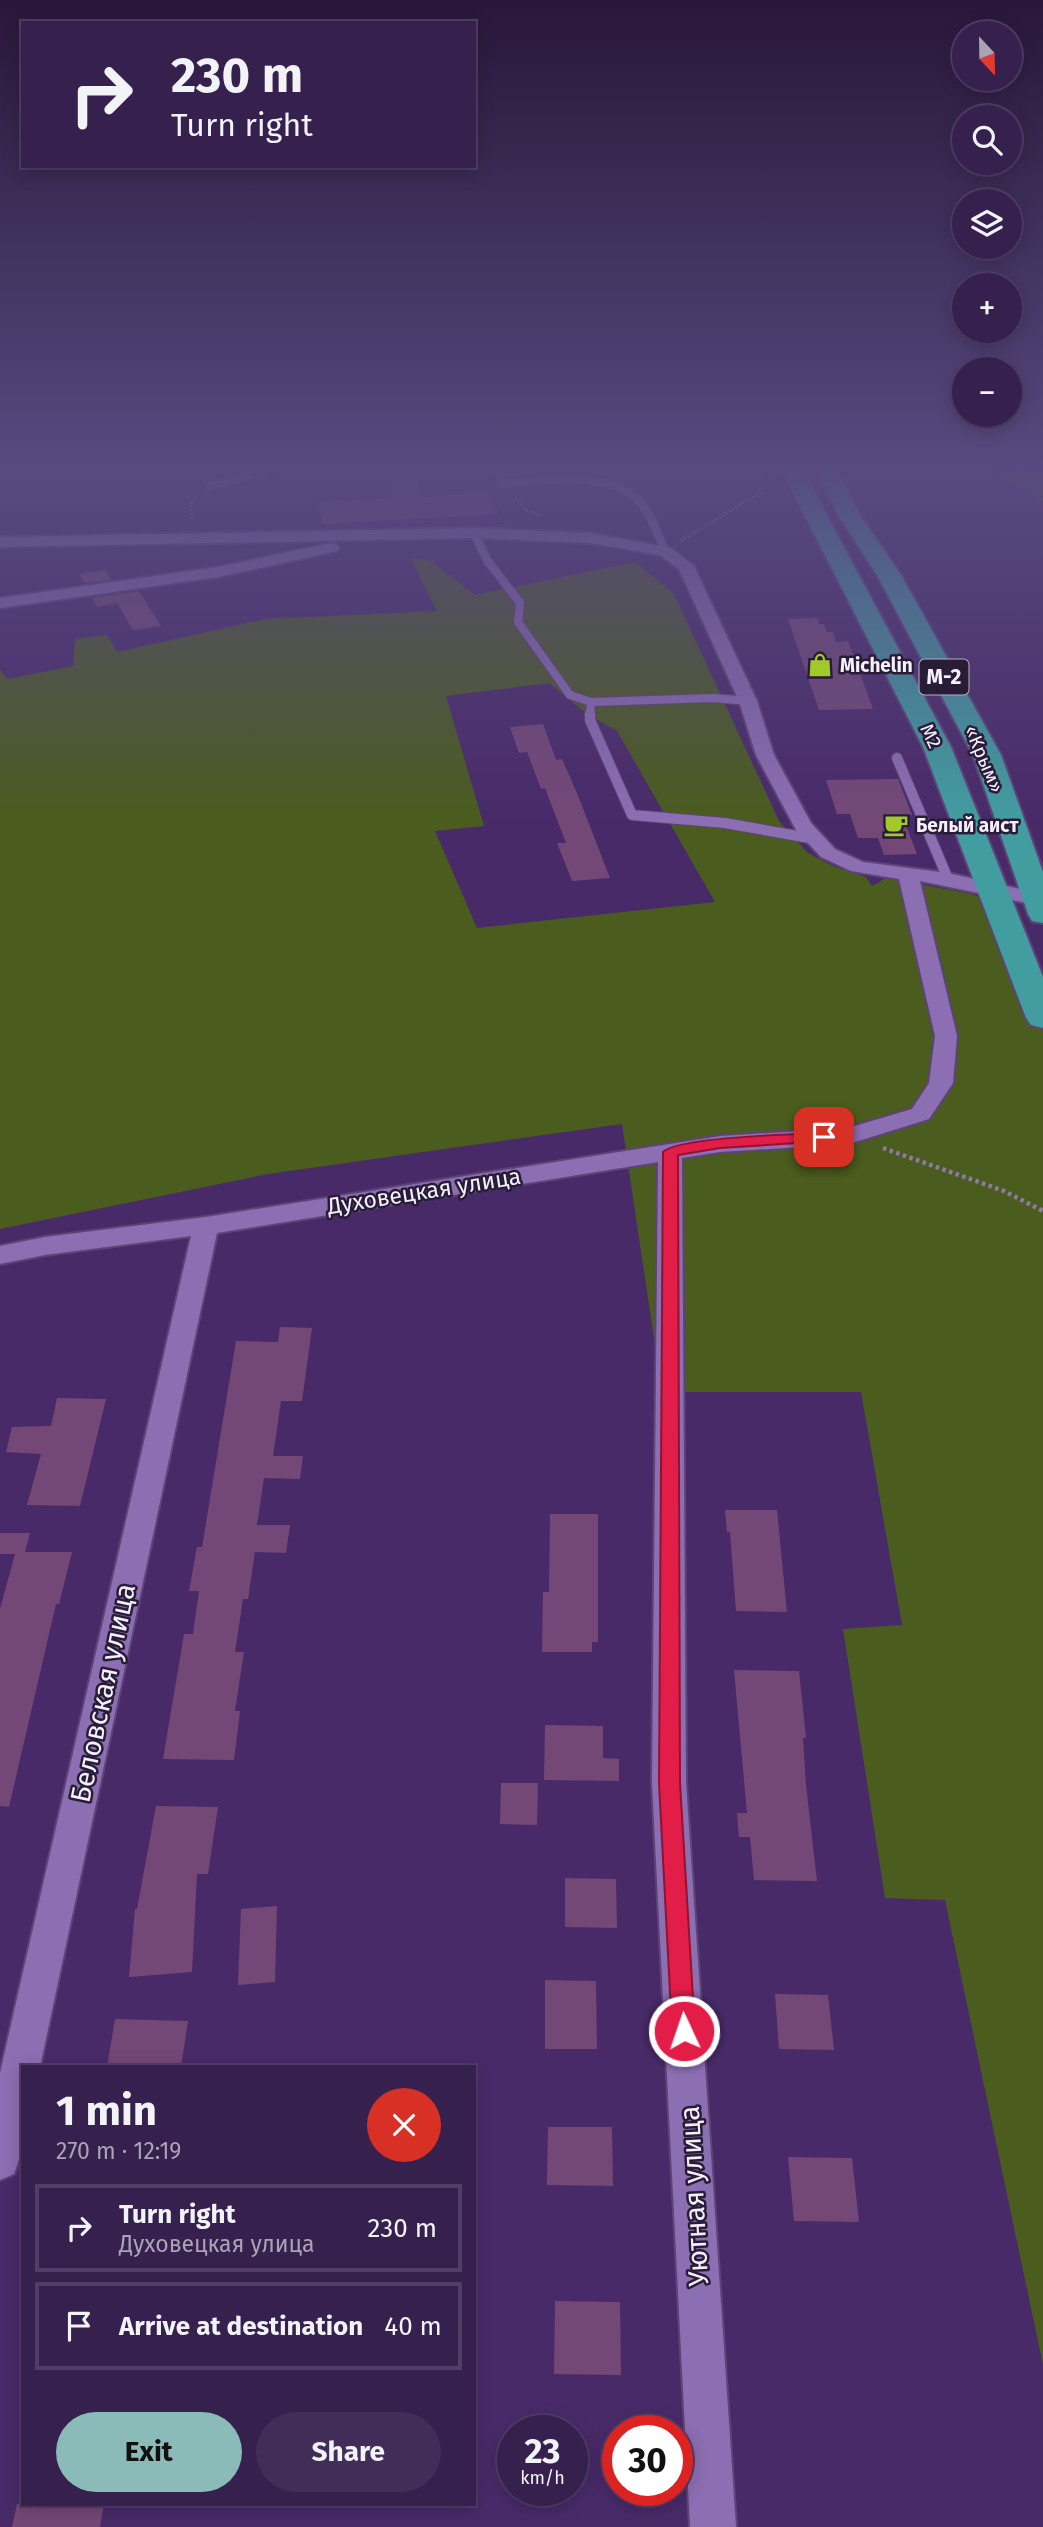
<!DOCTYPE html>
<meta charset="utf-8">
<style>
body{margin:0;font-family:"Fira Sans",sans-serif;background:#412d58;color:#f1f3f6;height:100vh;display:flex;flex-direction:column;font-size:26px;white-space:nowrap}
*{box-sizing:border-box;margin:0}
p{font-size:23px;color:#aaa3b6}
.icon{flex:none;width:38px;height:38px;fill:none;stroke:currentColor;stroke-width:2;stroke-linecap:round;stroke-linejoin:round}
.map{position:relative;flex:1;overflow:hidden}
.details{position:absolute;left:21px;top:2065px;width:455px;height:441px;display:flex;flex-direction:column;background:#36204e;border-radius:0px;box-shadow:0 4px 18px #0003,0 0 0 2px #503e66}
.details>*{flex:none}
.banner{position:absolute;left:21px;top:21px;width:455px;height:147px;border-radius:0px;box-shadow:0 4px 18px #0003,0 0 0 2px #503e66;background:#36204e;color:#f1f3f6;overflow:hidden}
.needle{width:46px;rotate:158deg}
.buttons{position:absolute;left:952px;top:21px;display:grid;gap:14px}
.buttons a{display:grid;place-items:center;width:70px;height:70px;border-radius:50%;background:#36204e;box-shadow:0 4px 18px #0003,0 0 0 2px #503e66;font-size:35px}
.speed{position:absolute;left:497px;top:2415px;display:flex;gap:14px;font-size:35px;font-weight:700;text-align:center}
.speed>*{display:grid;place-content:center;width:91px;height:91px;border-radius:50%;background:#36204e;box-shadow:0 4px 18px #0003,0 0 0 2px #503e66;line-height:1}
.speed small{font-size:18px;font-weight:400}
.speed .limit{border:10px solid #d22;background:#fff;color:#111}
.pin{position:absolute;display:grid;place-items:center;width:60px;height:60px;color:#fff;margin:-30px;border-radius:14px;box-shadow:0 4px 10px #0006}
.me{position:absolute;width:77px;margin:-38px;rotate:357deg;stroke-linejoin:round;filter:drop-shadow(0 0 5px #0008)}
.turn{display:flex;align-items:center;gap:24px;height:147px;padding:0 35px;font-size:32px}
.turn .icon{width:91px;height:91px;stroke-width:2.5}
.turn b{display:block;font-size:49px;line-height:60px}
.round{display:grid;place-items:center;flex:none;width:74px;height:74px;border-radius:37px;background:#412d58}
.overview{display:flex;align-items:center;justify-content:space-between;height:119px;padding:0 35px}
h1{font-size:42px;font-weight:700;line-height:52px}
.cta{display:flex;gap:14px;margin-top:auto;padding:14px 35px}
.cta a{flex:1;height:80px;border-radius:42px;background:#8bbbb9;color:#111;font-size:28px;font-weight:700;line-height:80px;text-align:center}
.cta a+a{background:#412d58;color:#f1f3f6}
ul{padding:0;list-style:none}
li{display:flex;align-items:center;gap:21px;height:88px;margin:0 14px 10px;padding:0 21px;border:4px solid #503e66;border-radius:0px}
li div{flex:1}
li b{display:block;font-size:26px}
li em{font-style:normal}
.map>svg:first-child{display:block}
</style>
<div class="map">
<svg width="1043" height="2527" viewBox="0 0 1043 2527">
<rect width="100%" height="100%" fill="#482a68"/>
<path fill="#4a5c1e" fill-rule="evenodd" d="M1043 467V501L988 467Z
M411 558 431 561 475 595 635 562 674 594 779 821 808 853 833 866 866 877 872 886 886 878 972 894 1011 910 1043 999V2365L945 1900 885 1898 843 1629 902 1625 861 1392H662L622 1124 268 1174 0 1229V669L7 679 73 666 75 639 107 635 117 652 265 619 437 611ZM549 683 587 714 617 731 715 902 477 928 435 831 484 826 446 696Z"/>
<path fill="#734877" d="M417 479 421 497 491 493 498 514 322 524 319 502 392 498 389 481Z
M105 570 111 580 84 583 79 574Z
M139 591 161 626 133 630 117 603 97 607 92 598Z
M817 618 819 624H824L827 632H833L836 642 848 641 873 709 819 710 788 619Z
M543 724 556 760 562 759 577 793 610 878 572 881 557 843H566L545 788 541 789 527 752 519 753 510 727Z
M898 779 912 815H902L917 854 884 855 878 838H858L850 814H837L826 780Z
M280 1327 312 1328 302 1401H281L273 1456H303L300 1479 264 1478 257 1525H290L286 1553 255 1552 248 1599H243L235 1652H244L235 1711H240L234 1760 163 1759 184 1634H193L199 1591H189L197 1547H202L236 1341 278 1342Z
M57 1398 106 1399 80 1506 27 1505 41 1454 6 1452 12 1427 51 1426Z
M725 1510H777L787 1612 736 1611 730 1532H727Z
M550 1514H598V1642H592V1652H542L543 1592H549Z
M0 1533H30L25 1552H72L59 1604H56L9 1807 0 1806V1609L15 1554H0Z
M734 1670 799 1671 806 1738H803L806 1785 817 1881 754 1880 750 1837H739L737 1813H747Z
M545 1725 603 1726V1758L619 1759V1781L544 1780Z
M501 1783H538L537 1825 500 1824Z
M156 1806 218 1807 208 1874H197L192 1972 129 1977 135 1909H137Z
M565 1878 616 1879 617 1928 565 1927Z
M277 1906 275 1982 238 1985 241 1909Z
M545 1980 596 1981 597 2049H545Z
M775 1994 828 1995 834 2050 779 2049Z
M115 2019 188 2021 181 2067H107Z
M548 2127H612L613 2186 547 2185Z
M788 2157 852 2158 859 2222 794 2221Z
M555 2301 620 2302 621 2375 554 2374Z
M17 2504H104L100 2527H12Z"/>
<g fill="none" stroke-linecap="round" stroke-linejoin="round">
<g stroke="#5e4476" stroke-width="10">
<path id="service-far1" d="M498 467 501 483C539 481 607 470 637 499 651 512 657 534 665 551
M210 486 279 467
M474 533 487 560 520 603 518 622 570 695 591 702 713 698 748 701
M590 716 591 702"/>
</g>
<g stroke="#5e4476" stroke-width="12">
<path id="service" d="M590 714V720L632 815 725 823 815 839
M897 758 948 879"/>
</g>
<g stroke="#5e4476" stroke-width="4">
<path id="minor" d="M474 528 590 533 671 548 694 566 757 701 774 755 811 823 835 849 863 862 948 873 1043 894V904L1036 905 920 881 957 1036 953 1083 929 1119 849 1144 720 1152 682 1158 686 1783 736 2527H690L652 1783 658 1162 217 1233 40 2067H23C23 2102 28 2141 14 2174L0 2180V2073L191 1236 45 1255 0 1264V1246L45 1237 206 1217 720 1136 848 1128 912 1109 929 1083 935 1036 899 879 851 871 821 857 796 830 756 755 739 701 679 569 660 555 590 543 474 538 0 547V537Z
M331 543 337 545 339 548 337 551 218 577 0 608V598L218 567Z"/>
</g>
<g stroke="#5e4476" stroke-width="4">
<path id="trunk" d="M780 467H801L951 747 1043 977V1028L1031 1025 1026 1018 923 747Z
M814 467H835L862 518 901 575 1001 755 1043 872V923L1032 921 1028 914 973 755 877 575 840 518Z"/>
</g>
<path stroke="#8e7aa5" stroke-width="2.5" stroke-dasharray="2 2" stroke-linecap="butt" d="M515 498 526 510 539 515
M192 519 190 503 197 497
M681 541 761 492 762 467"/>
<path stroke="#8e7aa5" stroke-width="4.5" stroke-dasharray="3.5 3.5" stroke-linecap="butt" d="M883 1148 1004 1191 1043 1211"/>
<use href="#service-far1" stroke="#8c6eb2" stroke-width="8"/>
<use href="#service" stroke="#8c6eb2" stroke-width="10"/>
<use href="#minor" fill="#8c6eb2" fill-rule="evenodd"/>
<use href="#trunk" fill="#419da0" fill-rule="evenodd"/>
</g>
<linearGradient id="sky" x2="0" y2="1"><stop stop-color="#281739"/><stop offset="0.57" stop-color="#584a80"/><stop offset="1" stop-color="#584a80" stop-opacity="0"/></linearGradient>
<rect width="1043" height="821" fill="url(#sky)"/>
<path fill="#e11d48" stroke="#92132f" stroke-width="2" d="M824 1133 831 1137 829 1141 720 1148 678 1155 680 1783 695 2031 692 2039 684 2042 676 2039 672 2031 659 1783 663 1152C677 1137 797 1134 824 1133Z"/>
<defs>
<g id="shop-bare" transform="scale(1.89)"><path d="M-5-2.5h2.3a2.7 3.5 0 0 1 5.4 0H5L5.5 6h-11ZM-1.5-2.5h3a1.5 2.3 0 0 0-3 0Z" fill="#a1c92a" stroke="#281c37" stroke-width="2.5" paint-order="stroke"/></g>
<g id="cafe-bare" transform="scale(1.89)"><path d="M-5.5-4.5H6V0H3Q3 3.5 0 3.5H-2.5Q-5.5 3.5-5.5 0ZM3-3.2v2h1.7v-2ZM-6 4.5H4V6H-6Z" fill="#a1c92a" stroke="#281c37" stroke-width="2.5" paint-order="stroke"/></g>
</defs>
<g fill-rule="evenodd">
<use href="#shop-bare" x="820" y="665"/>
<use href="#cafe-bare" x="896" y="825"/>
</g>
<g text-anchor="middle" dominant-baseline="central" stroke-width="5" stroke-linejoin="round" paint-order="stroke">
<g font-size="19" font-weight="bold" fill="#f5effe" stroke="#281c37" text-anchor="start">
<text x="840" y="665">Michelin</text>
<text x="916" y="825">Белый аист</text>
</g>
<g font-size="19" fill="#f5effe" stroke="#281c37">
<text transform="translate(931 736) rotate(64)">М2</text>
<text transform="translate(984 759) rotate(67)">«Крым»</text>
</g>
<rect fill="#281c37" stroke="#b8b0c2" stroke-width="2" x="919.5" y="659.5" width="49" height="35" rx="5"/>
<g font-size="21" font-weight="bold" fill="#f5effe">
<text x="944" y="677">М-2</text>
</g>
<g font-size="23" fill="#f5effe" stroke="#281c37">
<text transform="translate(424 1191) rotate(-9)">Духовецкая улица</text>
</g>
<g font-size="28" fill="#f5effe" stroke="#281c37">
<text transform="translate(103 1693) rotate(-78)">Беловская улица</text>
<text transform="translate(694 2196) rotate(-93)">Уютная улица</text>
</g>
</g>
</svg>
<div class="buttons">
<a><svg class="needle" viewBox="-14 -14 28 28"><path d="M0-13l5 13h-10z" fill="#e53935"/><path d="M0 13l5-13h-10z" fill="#aaa3b6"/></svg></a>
<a><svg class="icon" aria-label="search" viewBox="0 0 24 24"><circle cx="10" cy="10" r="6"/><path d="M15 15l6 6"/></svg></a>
<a><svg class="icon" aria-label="layers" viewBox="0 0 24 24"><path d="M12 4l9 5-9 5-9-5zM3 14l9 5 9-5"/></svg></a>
<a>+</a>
<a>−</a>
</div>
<div class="speed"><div>23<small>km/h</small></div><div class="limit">30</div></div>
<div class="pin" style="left:824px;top:1137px;background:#d93025"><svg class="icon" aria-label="arrive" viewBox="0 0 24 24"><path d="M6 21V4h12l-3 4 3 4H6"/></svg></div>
<svg class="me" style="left:684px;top:2031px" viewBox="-20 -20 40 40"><circle r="17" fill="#e11d48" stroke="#fff" stroke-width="3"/><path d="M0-11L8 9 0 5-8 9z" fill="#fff"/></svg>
<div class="banner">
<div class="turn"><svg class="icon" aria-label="right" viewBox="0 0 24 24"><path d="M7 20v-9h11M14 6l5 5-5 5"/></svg><div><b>230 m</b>Turn right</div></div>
</div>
<section class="details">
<div class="overview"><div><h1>1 min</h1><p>270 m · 12:19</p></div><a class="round" style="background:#d93025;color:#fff"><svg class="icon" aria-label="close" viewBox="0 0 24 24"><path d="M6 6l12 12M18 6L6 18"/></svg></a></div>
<ul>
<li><svg class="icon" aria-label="right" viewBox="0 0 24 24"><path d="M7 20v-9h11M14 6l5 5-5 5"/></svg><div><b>Turn right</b><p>Духовецкая улица</p></div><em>230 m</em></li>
<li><svg class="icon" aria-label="arrive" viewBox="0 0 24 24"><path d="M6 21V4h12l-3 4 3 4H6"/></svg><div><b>Arrive at destination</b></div><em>40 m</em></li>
</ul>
<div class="cta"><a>Exit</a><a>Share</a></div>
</section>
</div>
